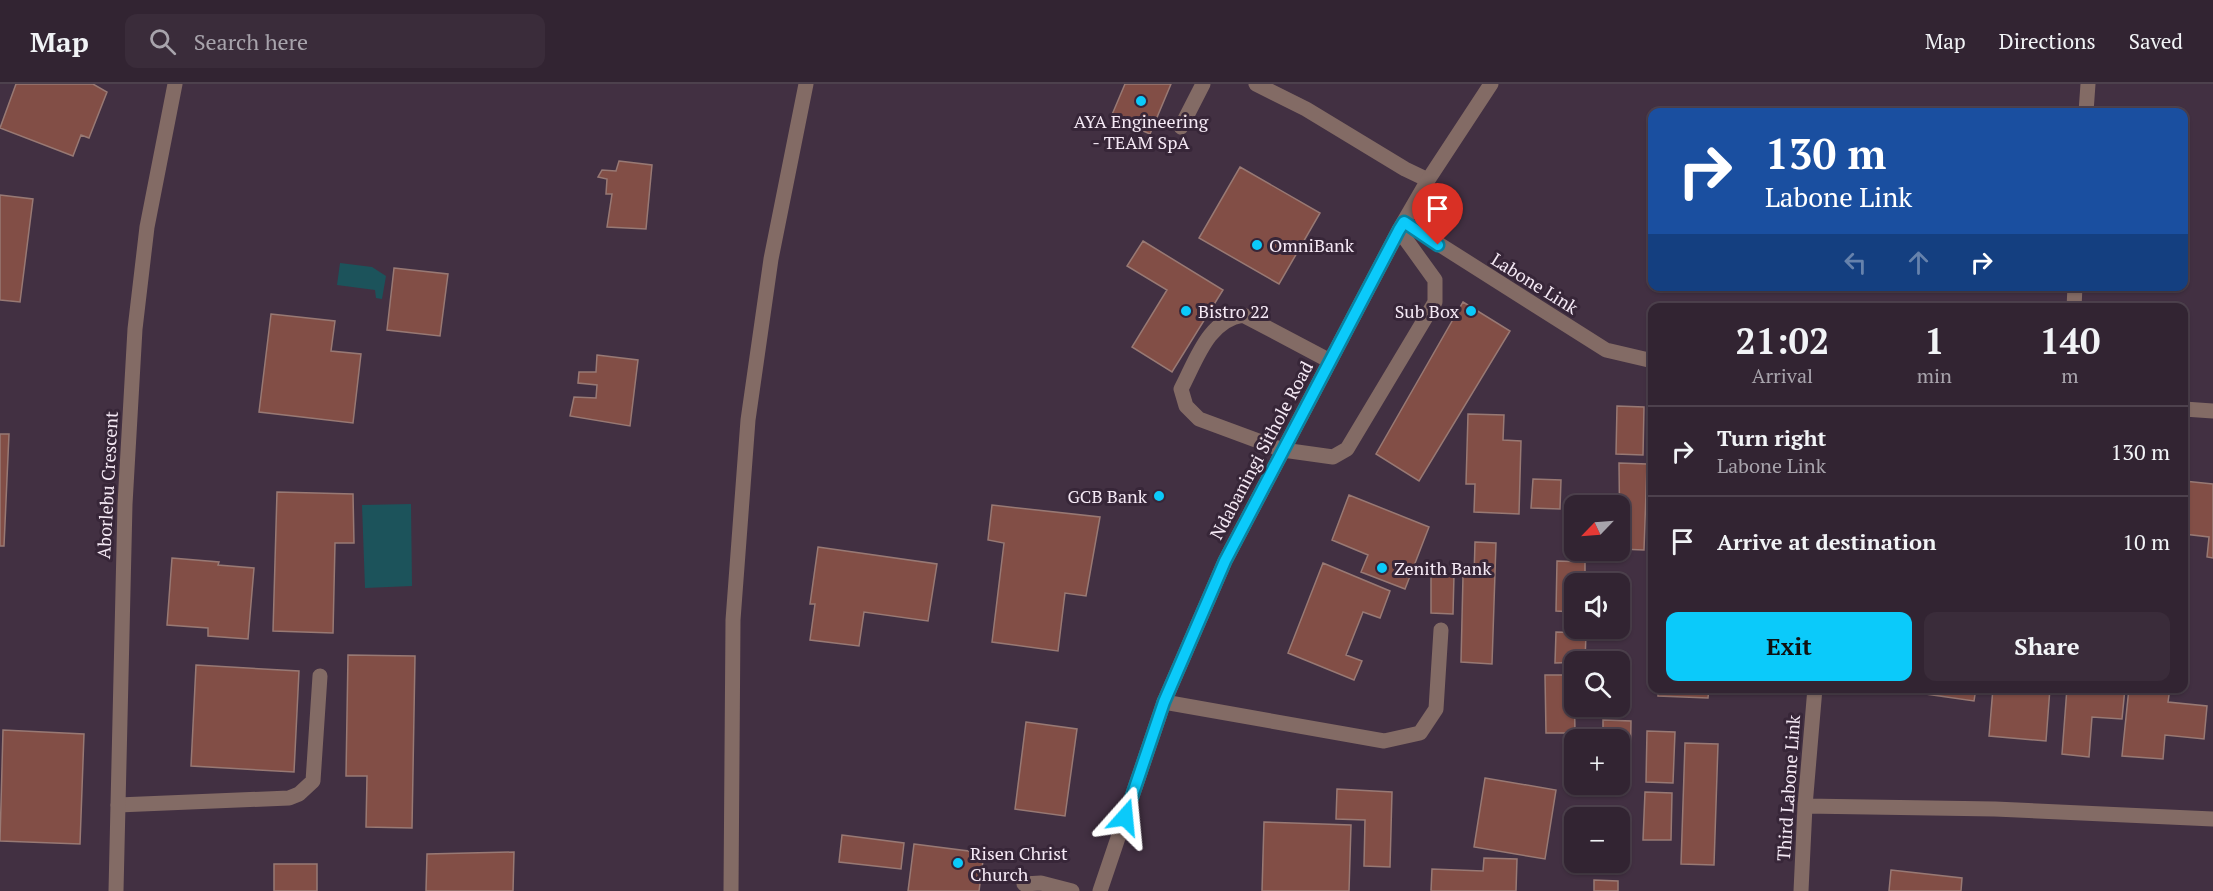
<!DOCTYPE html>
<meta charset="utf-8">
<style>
body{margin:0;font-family:"PT Serif",serif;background:#3a2c3a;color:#f1f3f6;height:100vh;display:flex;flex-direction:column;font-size:22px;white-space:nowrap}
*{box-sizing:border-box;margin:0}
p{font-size:20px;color:#a8a4ac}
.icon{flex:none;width:33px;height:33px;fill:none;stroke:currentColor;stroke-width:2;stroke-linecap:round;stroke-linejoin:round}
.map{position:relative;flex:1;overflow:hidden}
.side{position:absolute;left:1648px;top:219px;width:540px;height:390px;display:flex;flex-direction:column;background:#322432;border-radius:12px;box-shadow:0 2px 4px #0004,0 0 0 2px #4d414d}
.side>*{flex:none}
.guide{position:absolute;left:1648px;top:24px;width:540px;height:183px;border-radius:12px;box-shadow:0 2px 4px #0004,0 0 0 2px #4d414d;background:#1a4fa0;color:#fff;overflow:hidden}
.needle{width:39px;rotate:245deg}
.fabs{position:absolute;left:1564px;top:411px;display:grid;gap:12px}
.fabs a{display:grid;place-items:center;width:66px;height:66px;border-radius:12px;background:#322432;box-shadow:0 2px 4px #0004,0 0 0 2px #4d414d;font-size:30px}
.pin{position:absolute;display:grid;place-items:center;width:51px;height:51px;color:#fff;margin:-62px -26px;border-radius:50% 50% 50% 0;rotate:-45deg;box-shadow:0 0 6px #0007}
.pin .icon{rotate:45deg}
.me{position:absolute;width:66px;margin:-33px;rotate:18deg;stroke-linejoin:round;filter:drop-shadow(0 0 4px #0008)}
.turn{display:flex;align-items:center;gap:21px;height:126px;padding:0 18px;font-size:27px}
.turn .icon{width:78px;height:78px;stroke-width:2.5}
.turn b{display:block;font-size:42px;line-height:51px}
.lanes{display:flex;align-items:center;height:57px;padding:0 18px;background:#0003;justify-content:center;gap:30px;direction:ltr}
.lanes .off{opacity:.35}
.eta{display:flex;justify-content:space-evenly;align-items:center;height:102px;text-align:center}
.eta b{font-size:36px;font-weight:800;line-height:42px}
.primary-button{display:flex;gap:12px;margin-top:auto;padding:12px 18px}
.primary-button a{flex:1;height:69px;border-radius:12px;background:#0bcafa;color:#111;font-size:24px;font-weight:800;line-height:69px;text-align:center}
.primary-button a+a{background:#3a2c3a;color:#f1f3f6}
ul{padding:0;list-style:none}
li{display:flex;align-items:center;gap:18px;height:90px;padding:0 18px;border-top:2px solid #4d414d}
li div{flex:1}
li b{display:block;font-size:22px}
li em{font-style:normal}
header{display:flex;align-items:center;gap:36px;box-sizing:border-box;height:84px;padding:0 30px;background:#322432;border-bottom:2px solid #4d414d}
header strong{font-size:28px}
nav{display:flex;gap:33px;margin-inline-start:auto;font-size:21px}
.search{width:420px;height:54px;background:#3a2c3a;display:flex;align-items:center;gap:15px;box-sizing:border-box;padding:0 21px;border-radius:12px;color:#a8a4ac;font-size:22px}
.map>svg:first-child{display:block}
</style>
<header>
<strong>Map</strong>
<div class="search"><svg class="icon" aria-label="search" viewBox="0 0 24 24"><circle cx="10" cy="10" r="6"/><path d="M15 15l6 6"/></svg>Search here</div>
<nav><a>Map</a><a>Directions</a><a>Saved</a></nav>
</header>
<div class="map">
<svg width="2213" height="807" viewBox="0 0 2213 807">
<rect width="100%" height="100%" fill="#423042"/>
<path fill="#1c535b" d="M340 179 372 183 386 192 382 215 376 214 375 206 337 201Z
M411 420 412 502 365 504 362 421Z"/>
<path fill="#824e46" stroke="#987974" stroke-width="1.5" d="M16 0H93L107 8 89 54 81 51 73 72 0 44Z
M1125 0H1171L1150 50 1111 33Z
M619 77 652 81 646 145 607 143 612 110H606L607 95 598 93 602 86 616 87Z
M1240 83 1320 129 1279 200 1199 154Z
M0 111 33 115 20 218 0 216Z
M1143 157 1223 206 1172 288 1132 263 1167 206 1127 182Z
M394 184 448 190 440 252 387 246Z
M1463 218 1510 247 1419 397 1376 370Z
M271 230 335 237 331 267 361 270 353 339 259 328Z
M597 271 638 276 630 342 570 332 574 313 596 314 597 301 578 299 579 288H596Z
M1617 322 1644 323 1643 371 1616 370Z
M1468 330 1504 331 1503 356 1521 357 1519 430 1474 428 1475 400H1466Z
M0 350H9L4 462H0Z
M1619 379 1647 380 1644 466 1620 465Z
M1533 395 1561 396 1560 425 1531 424Z
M2184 397 2213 400V474L2207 473 2209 453 2184 450Z
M277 408 353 410 354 459H335L333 549 273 547Z
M1349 411 1429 443 1405 505 1361 488 1368 471 1332 456Z
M992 421 1100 433 1086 512 1065 509 1058 567 992 558 1004 459 988 456Z
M1475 458 1496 459 1492 580 1461 578 1463 492 1474 493Z
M818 463 937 480 928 537 864 528 859 562 810 556 815 520H810Z
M172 474 219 478 218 481 254 484 248 555 208 552V544L167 541Z
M1557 477 1585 478V500H1575V528L1556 527Z
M1323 479 1390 507 1380 534 1363 528 1346 571 1362 577 1354 596 1288 569Z
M1431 490 1454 491 1453 530 1431 529Z
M1556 548 1586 549 1585 578 1555 579Z
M348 571 415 572 412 744 366 743 367 692H346Z
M196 581 299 587 294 688 191 682Z
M1545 591H1574L1575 649H1546Z
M1658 604H1709L1708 614 1658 612Z
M1919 604H1976L1974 617 1919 609Z
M1993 604H2050L2046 657 1989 652Z
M2067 604H2125L2122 635 2092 633 2089 673 2062 670Z
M2129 604H2170L2168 618 2207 622 2204 655 2165 651 2163 675 2122 672Z
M1603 636 1631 637 1630 702 1601 701 1620 700V656H1603Z
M1026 638 1077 645 1065 732 1015 725Z
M3 646 84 650 80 760 0 757Z
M1647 647 1675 648 1673 699 1646 698Z
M1685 659 1718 660 1714 781 1681 780Z
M1485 694 1556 706 1545 775 1474 763Z
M1337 705 1392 708 1390 783 1364 782 1365 736 1336 735Z
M1645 708 1672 709 1671 756H1643Z
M1264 738 1351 741 1349 807H1262Z
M842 751 904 759 901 785 839 778Z
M914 760 984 769 979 807H908Z
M514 768 513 807H426L427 770Z
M1484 774 1517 775 1516 807H1431L1432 785 1483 787Z
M274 780H317V807H274Z
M1891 786 1962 794 1961 807H1889Z
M1594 796 1618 797V807H1594Z"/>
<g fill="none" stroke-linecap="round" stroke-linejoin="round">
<path stroke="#836b65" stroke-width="15" d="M1330 277 1243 231C1208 236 1196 277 1181 305L1186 322 1199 335 1283 366 1333 373 1347 365 1435 218V196L1399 146
M1164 618 1384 657 1420 649 1436 625 1441 546
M118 721 289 714 299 710 313 697 320 592"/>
<path stroke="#836b65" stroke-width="15" d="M1256 0 1306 25 1405 85 1428 96
M2086 28 2088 0
M1181 43 1203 0
M1404 138 1606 266 1653 277
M2074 224 2075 202
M2184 325 2213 327
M1805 722 1995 725 2213 735
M1024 800 1041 799 1072 807
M116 807 125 420 135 245 147 143 175 0
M731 807 733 536 748 336 771 175 806 0
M1801 807 1805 722 1815 604"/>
<path stroke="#836b65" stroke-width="15" d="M1100 807 1164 618 1225 477 1399 146 1428 96 1491 0"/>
</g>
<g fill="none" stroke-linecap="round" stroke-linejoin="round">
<g stroke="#0783a2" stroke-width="15">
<path id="route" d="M1125 733 1164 618 1225 477 1399 146 1404 138 1438 161"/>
</g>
<use href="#route" stroke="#0bcafa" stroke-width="10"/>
</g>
<g fill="#0bcafa" stroke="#372638" stroke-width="2">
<circle cx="1141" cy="17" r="6"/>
<circle cx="1257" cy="161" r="6"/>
<circle cx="1186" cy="227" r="6"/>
<circle cx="1471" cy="227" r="6"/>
<circle cx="1159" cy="412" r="6"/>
<circle cx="1382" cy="484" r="6"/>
<circle cx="958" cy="779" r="6"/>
</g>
<g text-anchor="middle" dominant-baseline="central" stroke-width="6" stroke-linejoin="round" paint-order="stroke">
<g font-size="18" fill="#f5e9f5" stroke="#372638" text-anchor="start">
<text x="1141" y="37" text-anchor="middle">AYA Engineering<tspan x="1141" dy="21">- TEAM SpA</tspan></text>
<text x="1269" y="161">OmniBank</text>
<text x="1198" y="227">Bistro 22</text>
<text x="1459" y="227" text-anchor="end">Sub Box</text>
<text x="1147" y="412" text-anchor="end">GCB Bank</text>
<text x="1394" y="484">Zenith Bank</text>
<text x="970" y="769">Risen Christ<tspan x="970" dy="21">Church</tspan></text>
</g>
<g font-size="18" fill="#f5e9f5" stroke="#372638">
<text transform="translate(1535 199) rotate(32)">Labone Link</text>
<text transform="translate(1261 366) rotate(-62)">Ndabaningi Sithole Road</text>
<text transform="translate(107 401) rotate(-87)">Aborlebu Crescent</text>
<text transform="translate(1788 704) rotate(-86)">Third Labone Link</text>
</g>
</g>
</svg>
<div class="fabs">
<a><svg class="needle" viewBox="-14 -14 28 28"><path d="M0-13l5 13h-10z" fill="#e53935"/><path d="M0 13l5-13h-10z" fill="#a8a4ac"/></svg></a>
<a><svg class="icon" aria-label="sound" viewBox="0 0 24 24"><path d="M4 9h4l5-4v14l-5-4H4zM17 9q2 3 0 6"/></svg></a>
<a><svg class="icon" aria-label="search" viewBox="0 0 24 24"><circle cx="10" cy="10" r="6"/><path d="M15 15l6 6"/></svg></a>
<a>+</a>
<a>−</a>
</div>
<div class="pin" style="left:1438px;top:161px;background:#d93025"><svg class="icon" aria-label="arrive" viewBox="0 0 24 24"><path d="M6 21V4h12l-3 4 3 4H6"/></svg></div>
<svg class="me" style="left:1125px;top:733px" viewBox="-20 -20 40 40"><path d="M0-17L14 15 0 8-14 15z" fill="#0bcafa" stroke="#fff" stroke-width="4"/></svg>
<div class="guide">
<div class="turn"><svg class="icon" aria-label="right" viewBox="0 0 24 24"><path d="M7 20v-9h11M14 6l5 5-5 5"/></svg><div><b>130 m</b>Labone Link</div></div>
<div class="lanes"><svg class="icon off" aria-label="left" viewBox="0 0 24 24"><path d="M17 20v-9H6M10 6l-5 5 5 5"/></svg><svg class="icon off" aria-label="ahead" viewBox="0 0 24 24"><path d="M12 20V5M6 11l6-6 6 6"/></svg><svg class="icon" aria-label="right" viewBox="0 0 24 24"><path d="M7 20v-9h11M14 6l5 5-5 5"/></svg></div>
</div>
<section class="side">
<div class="eta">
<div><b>21:02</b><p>Arrival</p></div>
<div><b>1</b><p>min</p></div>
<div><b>140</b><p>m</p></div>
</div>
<ul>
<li><svg class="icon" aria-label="right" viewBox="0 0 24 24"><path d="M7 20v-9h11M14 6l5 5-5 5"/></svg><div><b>Turn right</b><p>Labone Link</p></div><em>130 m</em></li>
<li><svg class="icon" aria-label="arrive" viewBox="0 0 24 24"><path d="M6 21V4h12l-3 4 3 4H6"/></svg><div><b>Arrive at destination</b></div><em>10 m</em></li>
</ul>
<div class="primary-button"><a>Exit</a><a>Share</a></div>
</section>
</div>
